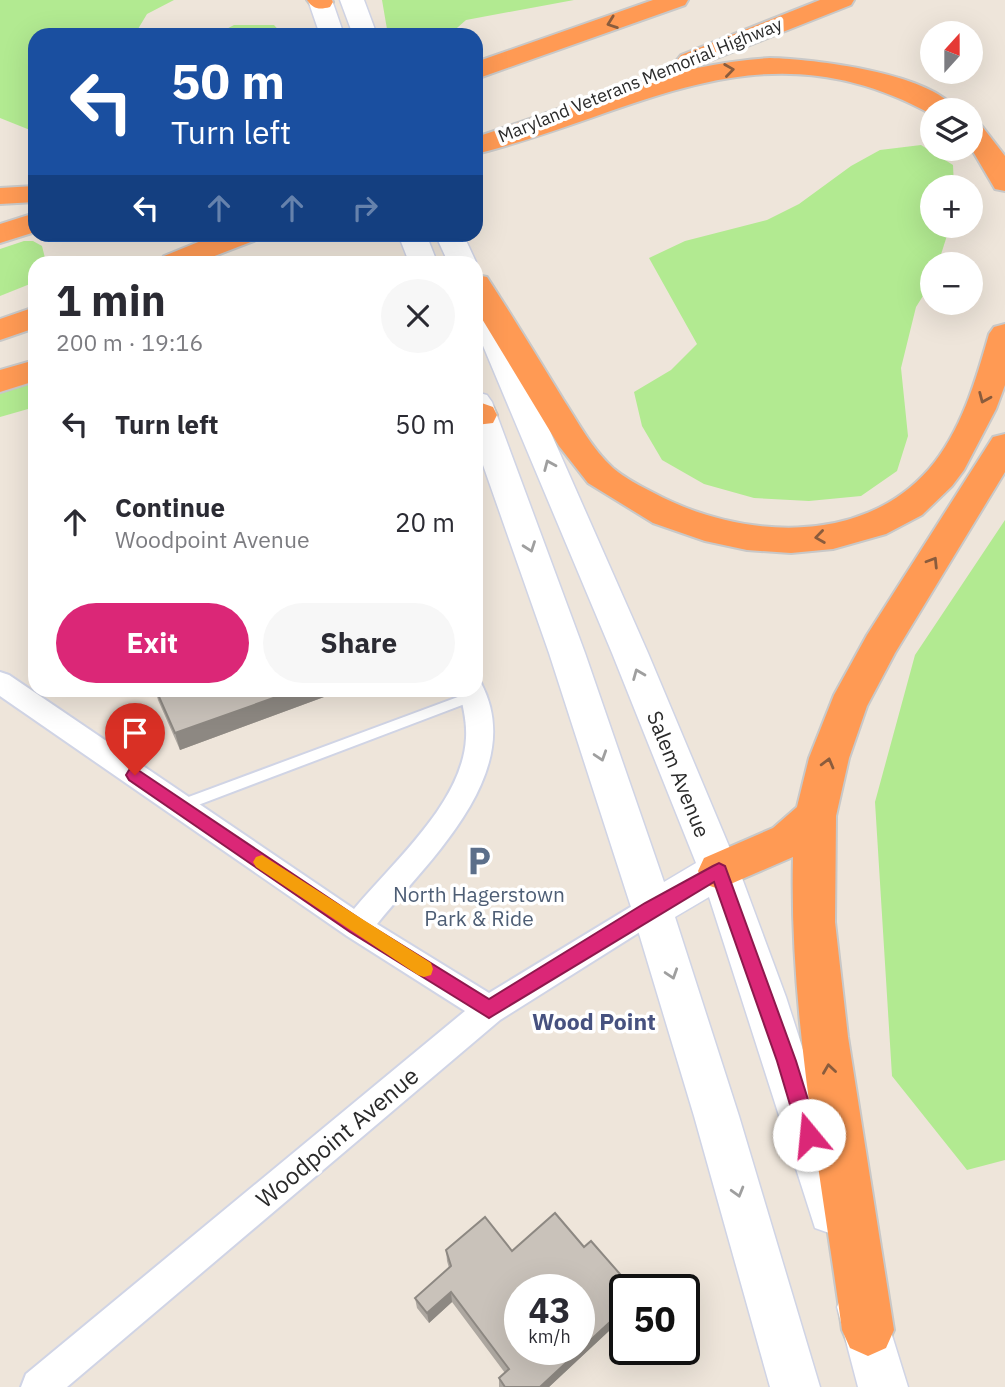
<!DOCTYPE html>
<meta charset="utf-8">
<style>
body{margin:0;font-family:"IBM Plex Sans",sans-serif;background:#f7f7f7;color:#2b2b33;height:100vh;display:flex;flex-direction:column;font-size:26px;white-space:nowrap}
*{box-sizing:border-box;margin:0}
p{font-size:23px;color:#7c7c81}
.icon{flex:none;width:38px;height:38px;fill:none;stroke:currentColor;stroke-width:2;stroke-linecap:round;stroke-linejoin:round}
.map{position:relative;flex:1;overflow:hidden}
.drawer{position:absolute;left:28px;top:256px;width:455px;height:441px;display:flex;flex-direction:column;background:#fff;border-radius:21px;box-shadow:0 7px 28px #0002}
.drawer>*{flex:none}
.banner{position:absolute;left:28px;top:28px;width:455px;height:214px;border-radius:21px;box-shadow:0 7px 28px #0002;background:#1a4fa0;color:#fff;overflow:hidden}
.needle{width:46px;rotate:21deg}
.buttons{position:absolute;left:920px;top:21px;display:grid;gap:14px}
.buttons a{display:grid;place-items:center;width:63px;height:63px;border-radius:50%;background:#fff;box-shadow:0 7px 28px #0002;font-size:35px}
.speed{position:absolute;left:504px;top:1274px;display:flex;gap:14px;font-size:35px;font-weight:700;text-align:center}
.speed>*{display:grid;place-content:center;width:91px;height:91px;border-radius:50%;background:#fff;box-shadow:0 7px 28px #0002;line-height:1}
.speed small{font-size:18px;font-weight:400}
.speed .limit{border:4px solid #111;border-radius:10px;background:#fff;color:#111}
.pin{position:absolute;display:grid;place-items:center;width:60px;height:60px;color:#fff;margin:-72px -30px;border-radius:50% 50% 50% 0;rotate:-45deg;box-shadow:0 0 7px #0007}
.pin .icon{rotate:45deg}
.me{position:absolute;width:77px;margin:-38px;rotate:343deg;stroke-linejoin:round;filter:drop-shadow(0 0 5px #0008)}
.turn{display:flex;align-items:center;gap:24px;height:147px;padding:0 28px;font-size:32px}
.turn .icon{width:91px;height:91px;stroke-width:2.5}
.turn b{display:block;font-size:49px;line-height:60px}
.lanes{display:flex;align-items:center;height:66px;padding:0 28px;background:#0003;justify-content:center;gap:35px;direction:ltr}
.lanes .off{opacity:.35}
.round{display:grid;place-items:center;flex:none;width:74px;height:74px;border-radius:37px;background:#f7f7f7}
.summary{display:flex;align-items:center;justify-content:space-between;height:119px;padding:0 28px}
h1{font-size:42px;font-weight:700;line-height:52px}
.button{display:flex;gap:14px;margin-top:auto;padding:14px 28px}
.button a{flex:1;height:80px;border-radius:42px;background:#db2777;color:#fff;font-size:28px;font-weight:700;line-height:80px;text-align:center}
.button a+a{background:#f7f7f7;color:#2b2b33}
ul{padding:0;list-style:none}
li{display:flex;align-items:center;gap:21px;height:98px;padding:0 28px}
li div{flex:1}
li b{display:block;font-size:26px}
li em{font-style:normal}
.map>svg:first-child{display:block}
</style>
<div class="map">
<svg width="1005" height="1387" viewBox="0 0 1005 1387">
<rect width="100%" height="100%" fill="#eee5da"/>
<path fill="#b2ea91" d="M0 0H174L147 14 135 34 138 35H35V132L0 118Z
M382 0H574L466 20 449 35H388Z
M234 25H274L283 35H215Z
M921 145 953 165 954 187H933V226H950L938 264H933V280L916 307 901 368 908 436 897 471 861 496 809 501 754 498 704 484 662 460 642 426 634 392 671 370 697 344 649 258 685 241 767 220 799 204 851 166 880 150Z
M24 241H33L42 246 46 262H35V282L0 296V249Z
M35 377V407L0 417V388Z
M1005 520V1160L967 1170 892 1076 875 802 915 655Z"/>
<g fill="none" stroke-linecap="round" stroke-linejoin="round">
<g stroke="#d0d4e5" stroke-width="4">
<path id="lane" d="M474 691 478 693 480 696 478 699 185 810 180 811 175 810 174 806 175 802Z"/>
</g>
<g stroke="#d0d4e5" stroke-width="4">
<path id="street" d="M0 672 9 675 354 909C393 862 463 802 466 738 467 722 463 706 459 690H476V681L481 683C528 772 428 861 377 924L489 993 642 900 652 896 662 900 667 909 662 918 500 1020 67 1387H21L26 1374 465 1011 347 936 0 696Z"/>
</g>
<g stroke="#d0d4e5" stroke-width="3">
<path id="secondary" d="M308 0H332L344 35H320Z
M340 0H364L377 35H353Z
M398 234H426L437 262H409Z
M435 234H463L476 262H448Z
M476 286 486 289 490 295 648 653 739 870 786 997 855 1211 849 1228 832 1234 815 1228 709 897 675 917 739 1116 820 1387H770L694 1116 631 907 549 653 476 445V392L487 395 492 402 585 653 664 882 696 863 612 653 476 329Z
M861 1283 878 1290 908 1387H858L837 1307 844 1290Z"/>
</g>
<g stroke="#c8c8c8" stroke-width="4">
<path id="highway" d="M307 0H332L333 2 330 7C319 10 313 9 307 0Z
M653 0H688L685 5 476 79V62Z
M820 0H854L851 5 699 65 690 68 681 65 677 60 681 55Z
M770 58C813 59 931 73 956 110H933V115C761 20 641 113 476 154V137C572 106 668 64 770 58Z
M971 123 981 125 1005 156V191L995 189 971 148Z
M35 186V202L0 204V188Z
M35 213V232L0 243V224Z
M218 234H260L256 240 199 262H159L164 256Z
M476 275 487 277C513 317 538 358 563 399 578 422 592 449 613 468 625 478 640 486 654 493 738 538 860 548 929 469 961 432 976 380 989 334L994 327 1005 324V385L996 409 964 470 952 486 922 515 886 534 833 549 791 553 747 550 705 541 653 523 588 483 559 446 476 309Z
M35 307V328L0 340V319Z
M35 360V381L0 392V370Z
M476 401 493 407 497 415 493 423 476 425Z
M1005 434V472L895 653 867 706 849 758 836 816 835 922 848 1037 894 1330 886 1348 868 1356 850 1348 842 1330C821 1174 789 1015 793 857L719 889 704 884 698 871 704 858 773 828 797 807 809 758 834 695 867 635 993 437Z"/>
</g>
<use href="#lane" fill="#fff" fill-rule="evenodd"/>
<use href="#street" fill="#fff" fill-rule="evenodd"/>
<use href="#secondary" fill="#fff" fill-rule="evenodd"/>
<use href="#highway" fill="#ff9a54" fill-rule="evenodd"/>
</g>
<path fill="#ada7a0" d="M155 690H343L180 750 158 700Z
M446 1250 512 1251 625 1316 549 1387H499V1378L505 1373 452 1302 429 1323 417 1308 415 1298 449 1268 447 1261Z"/>
<path fill="#8d8882" d="M296 690H343L180 750 175 733Z
M451 1292 452 1302 429 1323 427 1313Z
M625 1308V1316L549 1387H540Z"/>
<path fill="#c9c2ba" stroke="#8d8882" stroke-width="2" fill-rule="evenodd" d="M156 690H296L175 733Z
M555 1213 584 1247 591 1241 634 1290H625V1308L540 1387H505L499 1378 509 1369 451 1292 427 1313 415 1298 451 1266 446 1250 485 1217 512 1251ZM520 1290H579V1349H520Z"/>
<defs><path id="oneway-chevron" d="M-2-3.5L2.5 0L-2 3.5" fill="none" stroke-width="1.6" stroke-linecap="round" stroke-linejoin="round" transform="scale(1.75)"/></defs>
<g stroke="#8a5c3d">
<use href="#oneway-chevron" transform="translate(612 23) rotate(160)"/>
<use href="#oneway-chevron" transform="translate(729 70) rotate(-8)"/>
<use href="#oneway-chevron" transform="translate(984 398) rotate(113)"/>
<use href="#oneway-chevron" transform="translate(820 537) rotate(172)"/>
<use href="#oneway-chevron" transform="translate(933 562) rotate(-58)"/>
<use href="#oneway-chevron" transform="translate(828 763) rotate(-75)"/>
<use href="#oneway-chevron" transform="translate(829 1069) rotate(-98)"/>
</g>
<g stroke="#9f9f9f">
<use href="#oneway-chevron" transform="translate(549 465) rotate(-113)"/>
<use href="#oneway-chevron" transform="translate(530 547) rotate(70)"/>
<use href="#oneway-chevron" transform="translate(638 674) rotate(-112)"/>
<use href="#oneway-chevron" transform="translate(601 756) rotate(72)"/>
<use href="#oneway-chevron" transform="translate(672 974) rotate(72)"/>
<use href="#oneway-chevron" transform="translate(738 1192) rotate(74)"/>
</g>
<path fill="#db2777" stroke="#8e194d" stroke-width="2" d="M135 768 363 921 489 999 645 903 713 866 719 863 725 866 796 1061 819 1135 816 1141 809 1144 802 1141 799 1135 777 1061 714 882 489 1018 350 932 129 780 126 775 129 770Z"/>
<path fill="#f59e0b" d="M262 855 431 963 433 969 431 975 424 977 418 975 256 867 253 862 256 857Z"/>
<defs>
<g id="parking-bare" transform="scale(2.415)"><path d="M-3.5-5.5H1a3.5 3.5 0 0 1 0 7H-1V5.5H-3.5ZM-1-3.4V-.6H.8a1.4 1.4 0 0 0 0-2.8Z" fill="#5c6f8a" stroke="#fff" stroke-width="2.5" paint-order="stroke"/></g>
</defs>
<g fill-rule="evenodd">
<use href="#parking-bare" x="479" y="861"/>
</g>
<g text-anchor="middle" dominant-baseline="central" stroke-width="7" stroke-linejoin="round" paint-order="stroke">
<g font-size="18" fill="#2a2a2a" stroke="#fff">
<text transform="translate(640 80) rotate(-22)">Maryland Veterans Memorial Highway</text>
</g>
<g font-size="21" fill="#2a2a2a" stroke="#fff">
<text transform="translate(679 774) rotate(68)">Salem Avenue</text>
</g>
<g font-size="21" fill="#4e5e75" stroke="#fff">
<text x="479" y="894">North Hagerstown<tspan x="479" dy="24">Park &amp; Ride</tspan></text>
</g>
<g font-size="23" font-weight="bold" fill="#46517f" stroke="#fff">
<text x="594" y="1021">Wood Point</text>
</g>
<g font-size="24" fill="#2a2a2a" stroke="#fff">
<text transform="translate(337 1137) rotate(-40)">Woodpoint Avenue</text>
</g>
</g>
</svg>
<div class="buttons">
<a><svg class="needle" viewBox="-14 -14 28 28"><path d="M0-13l5 13h-10z" fill="#e53935"/><path d="M0 13l5-13h-10z" fill="#7c7c81"/></svg></a>
<a><svg class="icon" aria-label="layers" viewBox="0 0 24 24"><path d="M12 4l9 5-9 5-9-5zM3 14l9 5 9-5"/></svg></a>
<a>+</a>
<a>−</a>
</div>
<div class="speed"><div>43<small>km/h</small></div><div class="limit">50</div></div>
<div class="pin" style="left:135px;top:775px;background:#d93025"><svg class="icon" aria-label="arrive" viewBox="0 0 24 24"><path d="M6 21V4h12l-3 4 3 4H6"/></svg></div>
<svg class="me" style="left:809px;top:1135px" viewBox="-20 -20 40 40"><circle r="19" fill="#fff"/><path d="M0-13L10 11 0 6-10 11z" fill="#db2777"/></svg>
<div class="banner">
<div class="turn"><svg class="icon" aria-label="left" viewBox="0 0 24 24"><path d="M17 20v-9H6M10 6l-5 5 5 5"/></svg><div><b>50 m</b>Turn left</div></div>
<div class="lanes"><svg class="icon" aria-label="left" viewBox="0 0 24 24"><path d="M17 20v-9H6M10 6l-5 5 5 5"/></svg><svg class="icon off" aria-label="ahead" viewBox="0 0 24 24"><path d="M12 20V5M6 11l6-6 6 6"/></svg><svg class="icon off" aria-label="ahead" viewBox="0 0 24 24"><path d="M12 20V5M6 11l6-6 6 6"/></svg><svg class="icon off" aria-label="right" viewBox="0 0 24 24"><path d="M7 20v-9h11M14 6l5 5-5 5"/></svg></div>
</div>
<section class="drawer">
<div class="summary"><div><h1>1 min</h1><p>200 m · 19:16</p></div><a class="round"><svg class="icon" aria-label="close" viewBox="0 0 24 24"><path d="M6 6l12 12M18 6L6 18"/></svg></a></div>
<ul>
<li><svg class="icon" aria-label="left" viewBox="0 0 24 24"><path d="M17 20v-9H6M10 6l-5 5 5 5"/></svg><div><b>Turn left</b></div><em>50 m</em></li>
<li><svg class="icon" aria-label="ahead" viewBox="0 0 24 24"><path d="M12 20V5M6 11l6-6 6 6"/></svg><div><b>Continue</b><p>Woodpoint Avenue</p></div><em>20 m</em></li>
</ul>
<div class="button"><a>Exit</a><a>Share</a></div>
</section>
</div>
